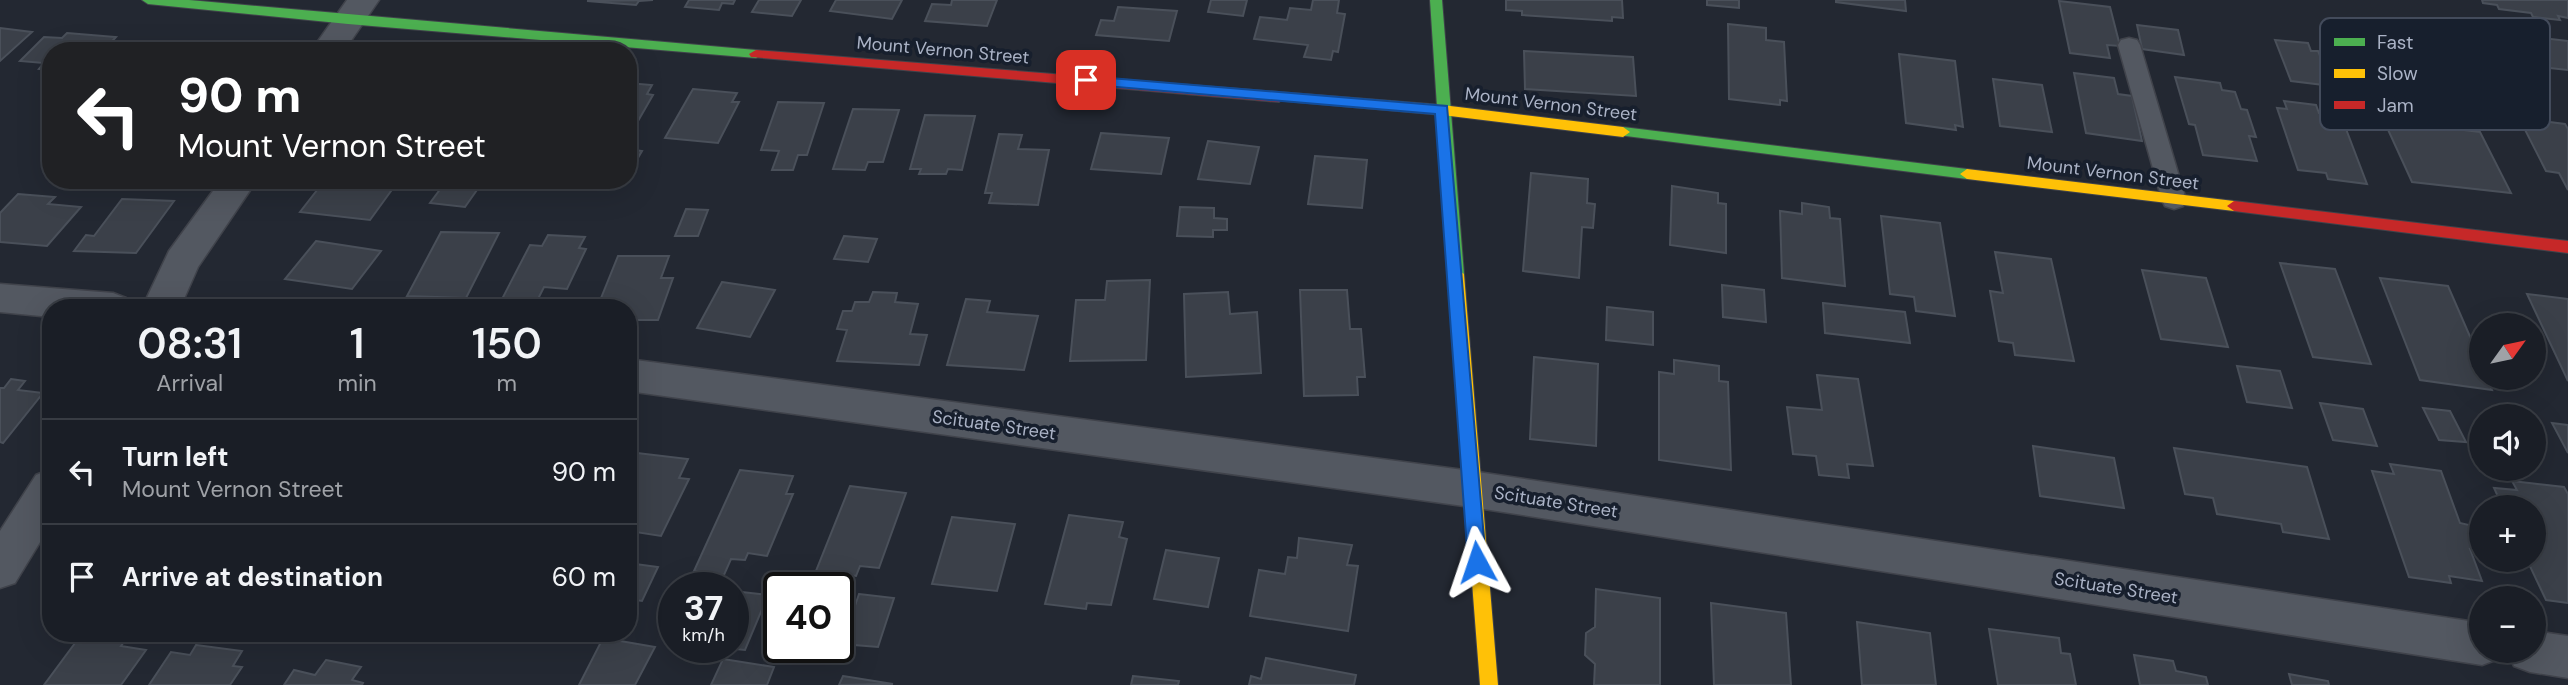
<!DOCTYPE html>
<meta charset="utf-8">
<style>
body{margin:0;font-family:"DM Sans",sans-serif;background:#23272e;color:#f1f3f6;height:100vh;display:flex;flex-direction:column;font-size:26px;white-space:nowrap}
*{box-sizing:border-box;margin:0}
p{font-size:23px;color:#9fa2a7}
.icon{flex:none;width:38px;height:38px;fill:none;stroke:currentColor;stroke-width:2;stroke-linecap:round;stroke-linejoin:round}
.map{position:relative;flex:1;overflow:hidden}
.side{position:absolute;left:42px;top:299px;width:595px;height:343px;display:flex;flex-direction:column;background:#1a1e26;border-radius:28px;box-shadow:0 7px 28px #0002,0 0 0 2px #383c43}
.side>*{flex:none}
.top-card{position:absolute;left:42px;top:42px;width:595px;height:147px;border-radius:28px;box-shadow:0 7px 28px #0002,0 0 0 2px #383c43;background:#202124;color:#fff;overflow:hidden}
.needle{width:46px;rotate:57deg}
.buttons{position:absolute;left:2469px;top:313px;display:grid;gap:14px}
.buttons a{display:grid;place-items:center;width:77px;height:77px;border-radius:50%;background:#1a1e26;box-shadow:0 7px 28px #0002,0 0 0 2px #383c43;font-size:35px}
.speed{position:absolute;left:658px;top:572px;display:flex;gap:14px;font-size:35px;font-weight:700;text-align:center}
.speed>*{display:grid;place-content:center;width:91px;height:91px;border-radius:50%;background:#1a1e26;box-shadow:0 7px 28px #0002,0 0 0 2px #383c43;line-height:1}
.speed small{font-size:18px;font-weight:400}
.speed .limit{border:4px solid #111;border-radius:10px;background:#fff;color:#111}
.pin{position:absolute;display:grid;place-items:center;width:60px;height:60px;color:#fff;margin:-30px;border-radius:14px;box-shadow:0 4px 10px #0006}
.me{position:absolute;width:77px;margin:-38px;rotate:355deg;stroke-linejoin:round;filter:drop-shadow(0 0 5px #0008)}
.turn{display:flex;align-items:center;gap:24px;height:147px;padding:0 21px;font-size:32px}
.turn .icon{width:91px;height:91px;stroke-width:2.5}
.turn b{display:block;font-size:49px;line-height:60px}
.eta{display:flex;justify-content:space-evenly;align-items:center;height:119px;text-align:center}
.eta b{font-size:42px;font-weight:600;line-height:49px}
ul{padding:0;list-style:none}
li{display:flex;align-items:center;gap:21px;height:105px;padding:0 21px;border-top:2px solid #383c43}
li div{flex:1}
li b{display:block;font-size:26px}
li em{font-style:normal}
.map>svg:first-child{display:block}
</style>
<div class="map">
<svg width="2568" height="685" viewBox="0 0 2568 685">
<rect width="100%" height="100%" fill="#232832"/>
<path fill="#3b4049" stroke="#4a505a" stroke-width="2" d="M653 0 639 1 636 5 587 1Z
M689 0H735L733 4 722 3 719 10 685 7Z
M759 0H801L792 16 752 12Z
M836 0H902L892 19 830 11Z
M952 0H997L987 26 925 21 932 4 951 5Z
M1211 0H1247L1243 16 1208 12Z
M1313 0H1339L1337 13 1345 14 1338 52 1333 51 1331 60 1304 57 1308 45 1254 39 1260 17 1287 20 1290 8 1311 10Z
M1506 0H1622L1623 18 1612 17V21L1522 15V11L1506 10Z
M1707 0H1739V8L1707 5Z
M1836 0H1905L1906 11 1836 2Z
M2482 0H2568V18L2558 16 2560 20 2533 17 2531 13 2499 9 2497 5 2483 3Z
M2059 1 2110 7 2120 46 2107 45 2110 58 2070 53Z
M1118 7 1177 11 1169 41 1096 35 1101 20 1114 21Z
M1728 24 1766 28V40L1784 42 1787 101 1780 100V105L1729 99Z
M2137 25 2178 30 2184 55 2142 49Z
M0 28 32 32 0 61Z
M2492 32 2568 41V70L2531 66 2526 57 2503 54Z
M67 33 116 37 103 51H51V70L39 69 44 63 20 61 44 37 62 38Z
M2275 40 2308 43 2311 51H2318L2332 86 2291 81Z
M140 42 183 47 180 51H132Z
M1524 51 1633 57 1636 96 1525 89Z
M1899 54 1955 61 1963 127 1955 125 1956 130 1906 123Z
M2074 73 2114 78 2118 94 2132 96 2142 141 2086 133Z
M2175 77 2220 83 2222 90 2235 92 2241 109 2247 110 2256 137 2249 136 2257 161 2203 155 2195 125 2189 124Z
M1993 79 2042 85 2052 132 2000 126Z
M628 83 652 85 647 94 653 95 630 135Z
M693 89 737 93 732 102H739L718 143 665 138Z
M2284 101 2316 105 2319 113 2341 116 2367 184 2328 179 2326 173 2298 170 2277 108 2287 109Z
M778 102 824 103 807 155H798L793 170H772L779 151 761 150Z
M853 109 899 110 883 162H868L865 170 833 169Z
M2406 113 2442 116 2448 128 2480 132 2511 193 2412 182 2384 121 2411 124Z
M925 115 975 116 962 170 948 169 946 174H919L921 169H910Z
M2519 118 2565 124 2568 129V190L2559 173 2546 171Z
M1101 133 1169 138 1161 174 1091 169Z
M999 134 1022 135 1018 149 1049 150 1038 205 989 203 992 193H985Z
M1208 141 1259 147 1250 184 1198 179Z
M628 149 642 151 628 175Z
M1315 156 1367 160 1362 208 1308 204Z
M1531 173 1588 179 1587 203 1595 204 1593 228 1582 227 1579 278 1523 271Z
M325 180H399L370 220 300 212Z
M447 180H484L465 207 430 203Z
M1672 186 1718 193V203L1726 204V253L1670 245Z
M18 194 55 197 48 204 81 207 47 246 0 242V213Z
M122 199 174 201 136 253 74 251 86 235 94 236Z
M1802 203 1829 207 1830 218 1840 219 1845 286 1782 278 1780 211 1802 214Z
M1180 207 1214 208V218L1227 219V230H1213V237L1177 236Z
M686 209 708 210 698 236H675Z
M1881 216 1940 223 1955 316 1916 311 1914 297 1890 294Z
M441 232 499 233 466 298 407 296Z
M548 235 585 237 579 248 586 249 567 289 544 287 537 301 502 299 530 245 542 246Z
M844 236 877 239 868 262 834 259Z
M316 241 381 251 352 289 285 279Z
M1995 252 2051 259 2074 361 2015 355 2013 343 1999 341 1990 291 2003 293Z
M618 256H669L661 278H673L658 320H628V308H597Z
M2280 263 2335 269 2371 364 2313 357Z
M2142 270 2206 278 2228 347 2161 339Z
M2380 278 2448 286 2482 364V378H2487L2492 390 2420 380Z
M1150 280 1146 360 1070 361 1076 300H1105L1107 281Z
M722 282 775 290 750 337 697 328Z
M1722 285 1764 290 1766 322 1723 317Z
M1300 290H1347L1350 329H1361L1365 377H1357L1358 395 1304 396Z
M873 292 897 293 895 302 918 304 910 334 927 335 919 365 837 361 847 330 837 329 843 311H852L855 302H869Z
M1228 292 1230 314 1257 312 1261 373 1186 377 1184 294Z
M2527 294 2568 299V381Z
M966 299 990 301 987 312 1038 316 1024 370 947 365Z
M1823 303 1905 312 1910 343 1825 333Z
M1607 307 1653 312V345L1606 340Z
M1534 357 1598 364 1596 446 1530 439Z
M1674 360 1719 366V381L1728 382 1731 470 1659 460V372L1674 374Z
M2237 366 2280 371 2292 408 2247 402Z
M1817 375 1858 379 1873 466 1847 464 1849 478 1819 475 1816 456 1793 454 1787 407 1822 410Z
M11 379 25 381 18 390 43 393 3 443 0 442V388H4Z
M2320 403 2363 409 2377 446 2333 440Z
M2423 408 2450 411 2466 442 2439 440Z
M2552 423 2568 425V453Z
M2033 446 2114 458 2124 508 2040 496Z
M2174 448 2307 467 2329 539 2283 532 2281 524 2217 514 2213 498 2185 494Z
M637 453 688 459 679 478 689 479 661 536 636 532 631 541H628V469Z
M2390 464 2441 471 2460 523 2469 525 2478 550 2470 549 2482 581 2449 576 2451 583 2409 577 2372 471 2394 474Z
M740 470 793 476 786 494H793L767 556 748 553 745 560 731 559 724 575 694 571Z
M2512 481 2564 487 2568 494V603L2546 600 2527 560H2534V508H2503L2494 488 2517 490Z
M850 486 906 493 879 568 860 566 856 576 816 571Z
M1069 515 1123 522 1119 537 1127 539 1111 605 1087 603 1086 609 1045 604Z
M952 517 1015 524 997 591 932 584Z
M1299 538 1352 545 1347 565 1358 566 1348 631 1250 616 1259 570 1285 574 1288 557 1297 558Z
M1166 550 1219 558 1208 607 1154 599Z
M628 563 658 567 642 601 628 599Z
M1596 589 1660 598V685H1594L1595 664 1585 655 1586 633 1595 627Z
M733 591 768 595 745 650 725 648H733Z
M859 594 894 598 878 647 842 644Z
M1711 603 1786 613 1791 685H1714Z
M1857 622 1930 633 1936 685H1862Z
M1989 629 2059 638 2061 653 2070 654 2076 685H1998Z
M91 634H130L121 646 146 650 121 685H44L78 639 86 640Z
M603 638 655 647 635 685H579Z
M196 645 242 651 233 666 242 667 230 685H149L171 652 190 655Z
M2134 655 2173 661 2176 671 2206 677 2208 685H2140Z
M1266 658 1356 675 1354 685H1249L1251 676 1261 679Z
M723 659 774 667 767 685H711Z
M326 660 361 667 352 680 363 683 362 685H284L294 670 315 675Z
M2289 674 2328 681 2329 685H2292Z
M843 676 893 684 839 685Z
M1133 676 1179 681 1178 685H1131Z"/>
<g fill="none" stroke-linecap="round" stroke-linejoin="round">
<g stroke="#40434b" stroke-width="3">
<path id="lane" d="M2129 38 2137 40 2140 45 2186 200 2183 206 2174 209 2165 206 2162 200 2118 45 2121 40Z"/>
</g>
<g stroke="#40434b" stroke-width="3">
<path id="street" d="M347 0H379L344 51H311Z
M221 180H257L198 267 180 308H142L169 251Z
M0 284 113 293 126 298 132 308H51V317L0 312Z
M628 359 1471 471 2482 623V651H2501L2498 659 2482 665 1471 507 628 391Z
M51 469V524L15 583 0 588V531L36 475Z
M2534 631 2568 636V678L2530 672 2514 666 2507 651H2534Z"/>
</g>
<g stroke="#40434b" stroke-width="2">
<path id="fast" d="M142 0H189L756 50 763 54 756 58 348 24 148 4Z
M1430 0H1442L1464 274 1456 280 1448 274Z
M1623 127 1967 169 1974 174 1967 179 1618 135 1616 132 1618 129Z"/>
</g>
<g stroke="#40434b" stroke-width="2">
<path id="slow" d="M1279 92 1442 105 1623 127 1630 132 1623 137 1442 115 1274 100 1272 97 1274 94Z
M1967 169 2234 201 2241 206 2234 211 1967 179 1960 174Z
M1456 268 1464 274 1498 685H1480L1448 274Z"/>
</g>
<g stroke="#40434b" stroke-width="2">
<path id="jam" d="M756 50 1279 92 1286 97 1279 102 751 57 749 54Z
M2234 201 2568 241V253L2234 211 2227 206Z"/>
</g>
<use href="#lane" fill="#535861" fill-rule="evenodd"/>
<use href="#street" fill="#535861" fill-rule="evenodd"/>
<use href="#fast" fill="#4caf50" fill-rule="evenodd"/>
<use href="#slow" fill="#ffc107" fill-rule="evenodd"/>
<use href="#jam" fill="#c62828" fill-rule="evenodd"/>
</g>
<path fill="#1a73e8" stroke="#114b97" stroke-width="2" d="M1086 76 1447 106 1486 562 1484 568 1477 570 1471 568 1468 562 1435 114 1082 84 1080 80Z"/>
<g text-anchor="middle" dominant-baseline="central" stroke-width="7" stroke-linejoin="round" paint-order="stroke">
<g font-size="18" fill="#abb3c6" stroke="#171f2d">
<text transform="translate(943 50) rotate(5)">Mount Vernon Street</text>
<text transform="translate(1551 104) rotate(7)">Mount Vernon Street</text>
<text transform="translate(2113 173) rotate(7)">Mount Vernon Street</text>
<text transform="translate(994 425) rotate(8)">Scituate Street</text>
<text transform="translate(1556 502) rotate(9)">Scituate Street</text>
<text transform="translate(2116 588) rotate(9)">Scituate Street</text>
</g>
</g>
<rect x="2320" y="18" width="230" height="112" rx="10" fill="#171f2d" stroke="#434b5b" stroke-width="2"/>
<rect x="2334" y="38" width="31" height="8" fill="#4caf50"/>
<rect x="2334" y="69" width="31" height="9" fill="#ffc107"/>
<rect x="2334" y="101" width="31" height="8" fill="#c62828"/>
<g font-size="19" fill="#abb3c6">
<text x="2377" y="49">Fast</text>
<text x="2377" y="80">Slow</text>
<text x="2377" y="112">Jam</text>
</g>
</svg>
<div class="buttons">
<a><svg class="needle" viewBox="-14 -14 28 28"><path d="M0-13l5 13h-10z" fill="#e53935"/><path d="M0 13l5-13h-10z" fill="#9fa2a7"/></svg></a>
<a><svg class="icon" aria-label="sound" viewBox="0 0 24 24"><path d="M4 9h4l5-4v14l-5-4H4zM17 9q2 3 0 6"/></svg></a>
<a>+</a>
<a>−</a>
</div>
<div class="speed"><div>37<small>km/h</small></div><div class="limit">40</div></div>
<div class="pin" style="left:1086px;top:80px;background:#d93025"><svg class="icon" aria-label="arrive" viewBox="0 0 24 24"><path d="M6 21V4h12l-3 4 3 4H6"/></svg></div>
<svg class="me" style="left:1477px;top:562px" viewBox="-20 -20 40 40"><path d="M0-17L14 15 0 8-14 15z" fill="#1a73e8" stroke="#fff" stroke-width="4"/></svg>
<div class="top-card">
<div class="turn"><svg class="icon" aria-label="left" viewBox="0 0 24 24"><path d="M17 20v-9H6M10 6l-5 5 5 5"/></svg><div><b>90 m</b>Mount Vernon Street</div></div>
</div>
<section class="side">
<div class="eta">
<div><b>08:31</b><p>Arrival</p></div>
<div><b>1</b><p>min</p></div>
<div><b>150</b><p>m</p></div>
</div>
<ul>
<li><svg class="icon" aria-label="left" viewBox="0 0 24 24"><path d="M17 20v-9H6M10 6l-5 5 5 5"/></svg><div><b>Turn left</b><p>Mount Vernon Street</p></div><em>90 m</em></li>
<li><svg class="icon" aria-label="arrive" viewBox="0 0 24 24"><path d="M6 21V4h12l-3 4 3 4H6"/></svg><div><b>Arrive at destination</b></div><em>60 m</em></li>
</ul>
</section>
</div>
